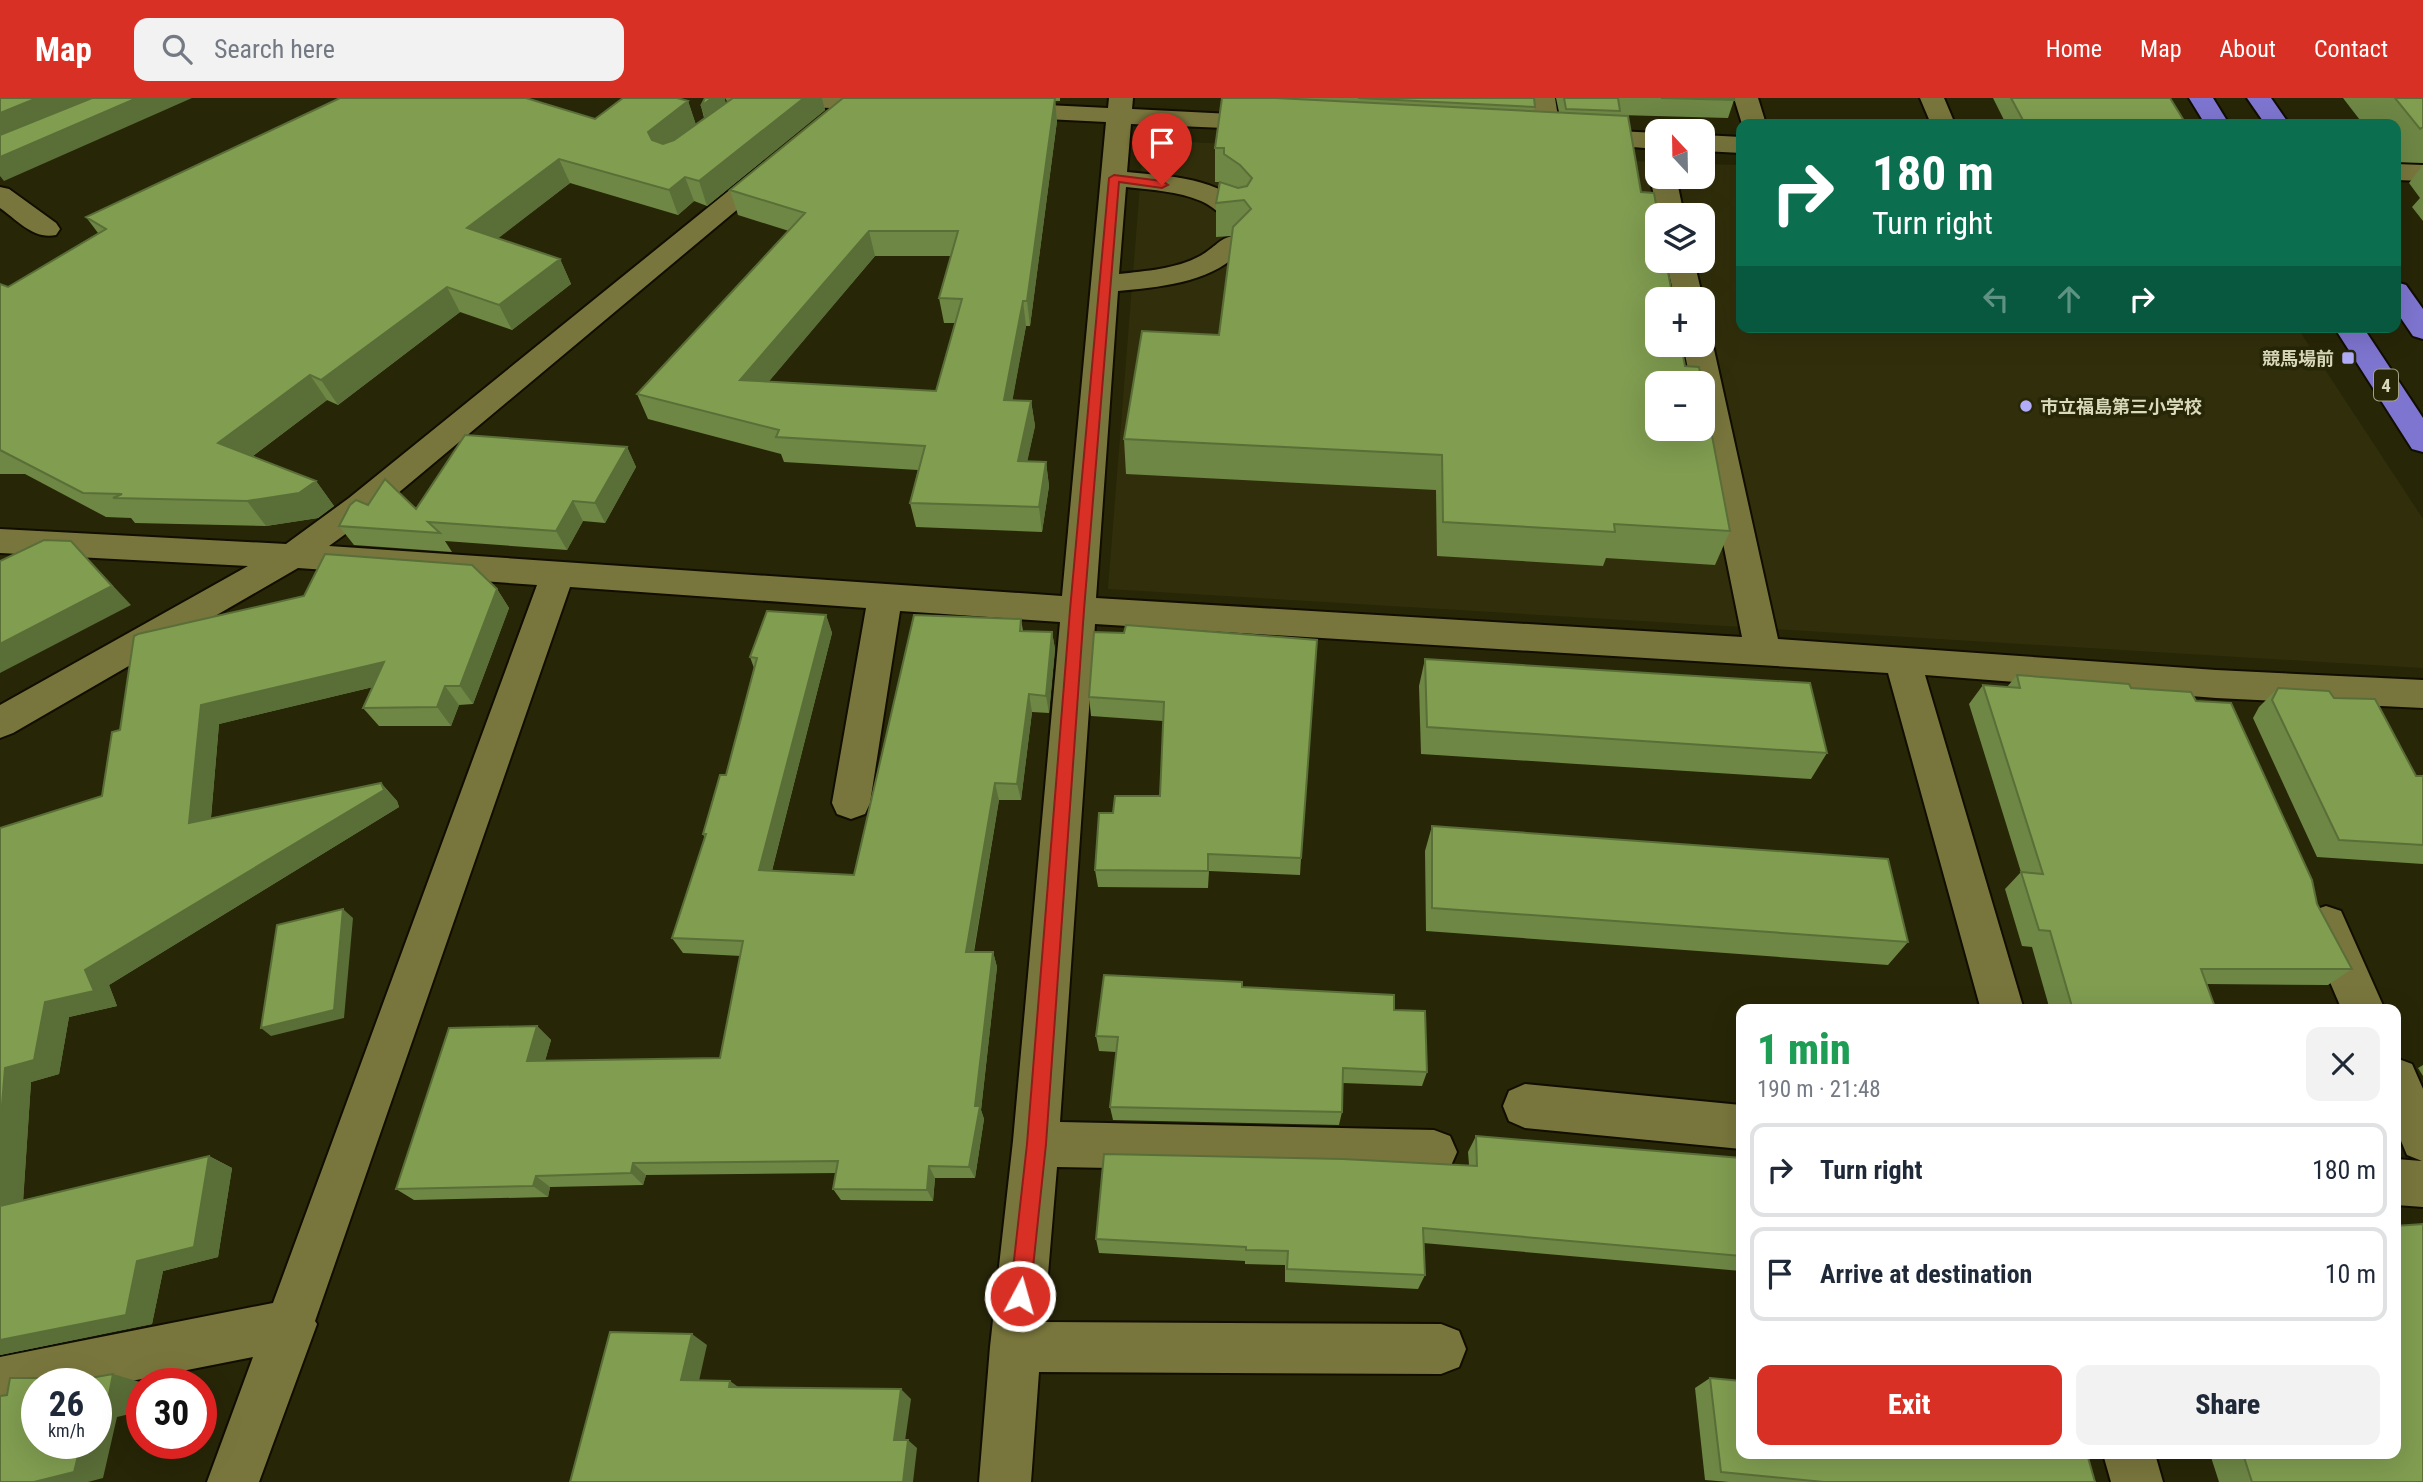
<!DOCTYPE html>
<meta charset="utf-8">
<style>
body{margin:0;font-family:"Roboto Condensed","Noto Sans JP",sans-serif;background:#f2f2f3;color:#1f2937;height:100vh;display:flex;flex-direction:column;font-size:26px;white-space:nowrap}
*{box-sizing:border-box;margin:0}
p{font-size:23px;color:#747a83}
.icon{flex:none;width:38px;height:38px;fill:none;stroke:currentColor;stroke-width:2;stroke-linecap:round;stroke-linejoin:round}
.map{position:relative;flex:1;overflow:hidden}
.side{position:absolute;left:1736px;top:906px;width:665px;height:455px;display:flex;flex-direction:column;background:#fff;border-radius:14px;box-shadow:0 7px 28px #0002}
.side>*{flex:none}
.guide{position:absolute;left:1736px;top:21px;width:665px;height:214px;border-radius:14px;box-shadow:0 7px 28px #0002;background:#0b6e4f;color:#fff;overflow:hidden}
.needle{width:46px;rotate:338deg}
.fabs{position:absolute;left:1645px;top:21px;display:grid;gap:14px}
.fabs a{display:grid;place-items:center;width:70px;height:70px;border-radius:14px;background:#fff;box-shadow:0 7px 28px #0002;font-size:35px}
.speed{position:absolute;left:21px;top:1270px;display:flex;gap:14px;font-size:35px;font-weight:700;text-align:center}
.speed>*{display:grid;place-content:center;width:91px;height:91px;border-radius:50%;background:#fff;box-shadow:0 7px 28px #0002;line-height:1}
.speed small{font-size:18px;font-weight:400}
.speed .limit{border:10px solid #d22;background:#fff;color:#111}
.pin{position:absolute;display:grid;place-items:center;width:60px;height:60px;color:#fff;margin:-72px -30px;border-radius:50% 50% 50% 0;rotate:-45deg;box-shadow:0 0 7px #0007}
.pin .icon{rotate:45deg}
.me{position:absolute;width:77px;margin:-38px;rotate:6deg;stroke-linejoin:round;filter:drop-shadow(0 0 5px #0008)}
.turn{display:flex;align-items:center;gap:24px;height:147px;padding:0 21px;font-size:32px}
.turn .icon{width:91px;height:91px;stroke-width:2.5}
.turn b{display:block;font-size:49px;line-height:60px}
.lanes{display:flex;align-items:center;height:66px;padding:0 21px;background:#0003;justify-content:center;gap:35px;direction:ltr}
.lanes .off{opacity:.35}
.round{display:grid;place-items:center;flex:none;width:74px;height:74px;border-radius:14px;background:#f2f2f3}
.headline{display:flex;align-items:center;justify-content:space-between;height:119px;padding:0 21px}
h1{font-size:42px;font-weight:800;line-height:52px;color:#1e9e55}
.cta{display:flex;gap:14px;margin-top:auto;padding:14px 21px}
.cta a{flex:1;height:80px;border-radius:14px;background:#d93025;color:#fff;font-size:28px;font-weight:800;line-height:80px;text-align:center}
.cta a+a{background:#f2f2f3;color:#1f2937}
ul{padding:0;list-style:none}
li{display:flex;align-items:center;gap:21px;height:94px;margin:0 14px 10px;padding:0 7px;border:4px solid #e0e1e3;border-radius:14px}
li div{flex:1}
li b{display:block;font-size:26px}
li em{font-style:normal}
header{display:flex;align-items:center;gap:42px;box-sizing:border-box;height:98px;padding:0 35px;background:#d93025;color:#fff}
header strong{font-size:33px}
nav{display:flex;gap:38px;margin-inline-start:auto;font-size:24px}
.search{width:490px;height:63px;background:#f2f2f3;display:flex;align-items:center;gap:18px;box-sizing:border-box;padding:0 24px;border-radius:14px;color:#747a83;font-size:26px}
.map>svg:first-child{display:block}
</style>
<header>
<strong>Map</strong>
<div class="search"><svg class="icon" aria-label="search" viewBox="0 0 24 24"><circle cx="10" cy="10" r="6"/><path d="M15 15l6 6"/></svg>Search here</div>
<nav><a>Home</a><a>Map</a><a>About</a><a>Contact</a></nav>
</header>
<div class="map">
<svg width="2423" height="1384" viewBox="0 0 2423 1384">
<rect width="100%" height="100%" fill="#272607"/>
<path fill="#312f0b" fill-rule="evenodd" d="M1162 43 1657 64V79H1703V66L1741 67V229H2297L2423 421V570L1108 491 1143 50ZM1657 117H1703V163H1657ZM1657 201H1703V247H1657ZM1657 285H1703V331H1657Z"/>
<g fill="none" stroke-linecap="round" stroke-linejoin="round">
<g stroke="#110e00" stroke-width="4">
<path id="minor" d="M725 0H902L905 5 902 10 893 12 737 7 728 5Z
M1109 0H1133L1132 11 1271 18 1280 20 1283 25 1280 30 1271 32 1131 26 1127 74C1166 78 1224 79 1248 115L1244 121C1225 126 1218 110 1201 103 1178 93 1151 92 1126 89L1119 176C1146 173 1176 171 1200 158 1217 149 1223 134 1243 139L1247 145C1220 184 1162 189 1118 193L1096 500 1742 539 1700 331H1703V285H1691L1683 247H1703V239L1708 241 1713 247 1778 541 2216 572 2423 582V610L2216 600 1925 577 2024 912H1981L1888 575 1095 526 1060 1024 1434 1032 1450 1038 1457 1054 1450 1070 1434 1076 1057 1069 1044 1224 1441 1226 1459 1233 1466 1251 1459 1269 1441 1276 1039 1274 1031 1384H979L990 1249 1013 1043 1060 524 900 513 870 705 865 716 851 721 837 716 832 705 866 510 570 489 315 1223 317 1226 259 1384H207L253 1259 96 1290V1286H37V1302L0 1309V1259L273 1205 537 487 298 470 13 635 0 640V607L248 468 0 455V431L286 446 349 400 763 65 772 62 781 65 785 70 781 75 373 416 329 448 1062 498 1106 24 1006 19 997 17 994 12 997 7 1006 5 1108 10Z
M1531 0H1555L1561 38 1557 43 1548 46 1539 43 1535 38Z
M1734 0H1758L1766 26H1742Z
M1920 0H1944L1955 26H1931Z
M1579 31 1657 35V51L1570 44 1566 39 1570 34Z
M1703 37 1741 39V55L1703 53Z
M2396 66 2423 67V83L2396 82Z
M1654 73H1657V79H1676L1684 117H1658L1650 79Z
M0 89 9 91 56 125 60 131 56 137C34 142 17 122 0 110Z
M1666 163H1694L1703 201V202L1675 201Z
M2326 808 2341 813 2385 912H2342L2305 826 2311 813Z
M2396 960 2412 966 2423 991V1109L2396 1107V1061L2422 1063 2407 1057 2396 1031Z
M1525 986 1741 1007V1051L1525 1030 1509 1023 1503 1008 1509 993Z
M2103 1356H2155L2163 1384H2111Z"/>
</g>
<g stroke="#110e00" stroke-width="4">
<path id="highway" d="M2189 0H2213L2229 26H2205Z
M2247 0H2271L2289 26H2265Z
M2396 184 2406 187 2423 211V241L2413 238 2396 213Z
M2334 229H2363L2423 320V354L2412 351Z"/>
</g>
<use href="#minor" fill="#79763d" fill-rule="evenodd"/>
<use href="#highway" fill="#7e75d0" fill-rule="evenodd"/>
</g>
<path fill="#6e8745" fill-rule="evenodd" d="M733 0H822L825 12 707 108 694 103 678 117 570 85 498 140 560 161 571 186 512 232 460 214 338 307 327 302 253 358 316 383 334 408 318 420 266 428 135 425 131 420 106 419 25 376H0V186L8 189 98 135 86 119 688 3 696 27 704 20 701 8 726 5Z
M843 0H1060V3H1055L1057 23 1030 228H1026L1012 303H1031L1035 328 1027 363 1046 364 1049 388 1042 434 916 429 910 405 918 372 784 364 781 356 648 321 637 296 789 133 738 117 730 92ZM875 158H951L939 200 944 225H955L936 293 768 284Z
M1222 0H1534V13L1559 14 1556 0H1733L1734 2 1728 20 1619 17 1641 94 1685 268 1730 433 1715 467 1606 460 1603 468 1437 458 1436 392 1126 376 1124 341 1219 237 1232 138 1216 139V105L1219 84H1215V50Z
M1993 0H2170L2186 26H2006Z
M2343 0H2423V65L2396 64V26H2363Z
M2423 67V123L2412 109 2420 100 2409 85Z
M627 349 636 369 605 425 583 423 567 452 445 443 452 454 354 447 339 428 416 411Z
M497 491 509 510 473 606 459 607 451 628H379L363 610 373 589 219 626 211 720 381 685 397 703 399 709 109 887 117 908 69 919 59 976 31 984 23 1102 209 1058 232 1070 218 1159 163 1173 152 1226 0 1257V730L102 698 120 632Z
M826 517 832 535 772 773 854 777 1021 521 1023 533 1052 534 1055 551 1049 615 1032 614 1021 702H999L974 854H993L997 869 981 1012 984 1021 975 1080H935L933 1103 841 1102 833 1091 836 1075 646 1077 643 1087 550 1089 548 1099 414 1102 396 1091 537 928 551 942 545 963 720 960 741 858 683 855 672 840 705 741 703 736 726 677 754 570 750 559Z
M1124 535 1301 760 1300 777 1209 773 1208 790 1098 789 1095 772 1113 715 1160 698 1163 623 1091 618 1089 599Z
M1425 561 1827 655 1811 681 1421 656 1419 588Z
M2017 577 2131 590 2196 603 2317 806 2352 871 2328 887 2207 886 2216 912H2050L2032 849 2022 848 2005 791 2021 774 1969 606 1983 587 2007 589Z
M2278 590 2334 600 2416 678H2423V766L2317 759 2253 620 2259 609Z
M1432 728 1908 844 1888 867 1426 833 1425 753Z
M1242 889 1394 912 1427 974 1422 988 1343 985 1342 1014 1339 1027 1113 1022 1110 1009 1116 954 1099 953 1096 938Z
M2423 967V978L2418 970Z
M1476 1038 1741 1060V1173L1423 1145 1425 1177 1418 1191 1285 1184V1167L1245 1166V1163L1099 1155 1096 1141 1469 1067 1468 1054Z
M1710 1280 2095 1384H1729L1705 1382 1695 1290Z
M2210 1356H2396L2423 1384H2219Z"/>
<path fill="#5a6e38" d="M37 0H94L0 40V15Z
M137 0H192L4 83 0 78V59Z
M712 0H725L726 6 705 21 701 8Z
M804 0H822L825 12 707 108 699 83Z
M1055 0 1057 23 1030 228 1027 203Z
M688 3 696 27 657 58 648 34Z
M559 61 570 85 479 155 467 130Z
M685 79 694 103 678 117 669 92Z
M869 133 875 158 749 307 740 282Z
M560 161 571 186 512 232 499 207Z
M447 189 460 214 338 307 321 282Z
M1023 203 1026 228 1008 327 1004 302Z
M310 277 327 302 238 369 218 345Z
M1031 303 1035 328 1022 388 1018 363Z
M627 349 636 369 605 425 595 405Z
M1046 364 1049 388 1042 434 1039 409Z
M316 383 334 408 318 420 266 428 247 403Z
M573 403 583 423 567 452 556 433Z
M71 443 131 507 0 575V546Z
M497 491 509 510 473 606 460 588Z
M826 517 832 535 768 788 759 772Z
M1052 534 1055 551 1049 615 1046 598Z
M384 564 398 583 219 626 209 742 189 725 201 607Z
M445 588 459 607 451 628 437 609Z
M1029 596 1032 614 1021 702 1017 686Z
M381 685 397 703 399 709 109 887 117 908 69 919 59 976 31 984 22 1121 0 1112V1031L5 970 45 904 85 872Z
M995 685 999 702 971 869 966 854Z
M343 811 353 820 344 920 271 938 261 930Z
M993 854 997 869 981 1012 984 1021 975 1080 969 1069 975 1008Z
M537 928 551 942 541 976 527 963Z
M209 1058 232 1070 218 1159 163 1173 152 1226 0 1257V1242L137 1163Z
M633 1065 646 1077 643 1087 631 1075Z
M929 1068 935 1080 933 1103 927 1092Z
M536 1078 550 1089 548 1099 533 1088Z
M692 1236 707 1247 697 1292 681 1282Z
M113 1276 140 1284 134 1315 117 1319 103 1380 88 1384H34L81 1346H96V1309Z
M730 1283 744 1293 729 1289Z
M901 1291 911 1301 904 1350 894 1342Z
M908 1342 917 1350 913 1384H903Z"/>
<path fill="#809d50" stroke="#5a6e38" stroke-width="2" fill-rule="evenodd" d="M0 0H37L0 15Z
M92 0H137L0 59V37Z
M340 0H526L595 21 623 0H677L688 3 648 34 652 42 663 46 674 42 733 0H804L699 83 685 79 669 92 559 61 467 130 560 161 499 207 447 189 321 282 310 277 218 345 316 383 299 395 247 403 113 400 122 396 83 395 0 352V186L8 189 106 131 86 119Z
M705 0H712L701 8Z
M843 0H1055L1027 203H1023L1004 302 1031 303 1018 363 1046 364 1039 409 910 405 925 348 776 339 779 332 637 296 805 115 730 92ZM869 133H958L939 200 962 201 936 293 740 282Z
M1222 0H1276L1628 18 1641 94 1654 95 1658 117 1657 163H1666L1673 201H1657V247H1681L1685 268 1699 269 1702 285H1657V331H1703V290L1730 433 1614 426 1615 434 1443 424 1442 357 1124 341 1142 233 1219 237 1233 129 1251 111 1244 102 1216 105 1220 84 1238 90 1247 88 1252 80 1240 67 1224 56V50H1215Z
M1358 0H1534L1535 9Z
M1564 0H1618L1620 13 1566 11Z
M1661 0H1733L1734 2Z
M2011 0H2170L2186 26H2065L2024 24Z
M2395 0H2423V29L2420 31Z
M465 337 627 349 595 405 573 403 556 433 428 424 440 435 339 428 350 407 356 402 368 407 385 381 416 411Z
M44 442 71 443 112 488 0 546V463Z
M325 456 472 467 497 491 460 588H445L437 609 363 610 384 564 201 607 189 725 381 685 384 692 85 872 94 893 45 904 34 962 5 970 0 1031V730L102 698 112 634 120 632 134 538 138 536 304 498Z
M767 513 826 517 759 772 854 777 914 517 1021 521 1020 533 1052 534 1046 598 1029 596 1017 686 995 685 966 854H993L975 1008H980L969 1069 929 1068 927 1092 833 1091 838 1063 633 1065 631 1075 536 1078 533 1088 396 1091 449 930 537 928 527 963 720 960 743 843 672 840 706 736H703L720 677H726L757 560 750 559Z
M1126 527 1317 542 1301 760 1208 756V773L1095 772 1099 715H1113L1115 698H1160L1164 604 1089 599 1094 534 1124 535Z
M1425 561 1810 585 1827 655 1427 629Z
M2017 577 2129 586 2131 590 2191 594 2196 603 2231 605 2312 782 2317 806 2352 871H2201L2216 912H2073L2050 833 2039 832 2021 774 2043 776 1983 587 2020 590Z
M2278 590 2329 593 2334 600 2375 601 2416 678H2423V747L2339 742 2272 602Z
M1432 728 1888 761 1908 844 1432 810Z
M343 811 334 912 261 930 277 827Z
M1104 877 1242 884V889L1394 897V912L1425 913 1427 974 1343 970 1342 1014 1110 1009 1118 939 1096 938Z
M1476 1038 1741 1060V1158L1423 1130 1425 1177 1287 1171 1288 1153 1246 1152V1149L1096 1141 1104 1056 1343 1061 1477 1068Z
M209 1058 194 1149 137 1163 126 1217 0 1242V1108Z
M2423 1126V1384H2252L2243 1356H2396V1128Z
M610 1234 692 1236 681 1282 730 1283 729 1289 901 1291 894 1342H908L903 1384H570Z
M113 1276 107 1307 96 1309V1286H37V1346H81L74 1374 34 1384H0V1298L7 1297 10 1280H65L68 1284Z
M1710 1280 1741 1283V1356H2087L2095 1384H1824L1721 1374Z"/>
<path fill="#d93025" stroke="#8d1f18" stroke-width="2" d="M1114 77 1162 83 1168 87 1162 90 1119 84 1084 512 1046 1046 1030 1198 1027 1206 1020 1209 1013 1206 1010 1198 1027 1046 1070 512 1109 80Z"/>
<g fill="#b2adf9" stroke="#272607" stroke-width="2.5">
<rect x="2341" y="253" width="14" height="14" rx="3.5"/>
<circle cx="2026" cy="308" r="7"/>
</g>
<g text-anchor="middle" dominant-baseline="central" stroke-width="7" stroke-linejoin="round" paint-order="stroke">
<g font-size="18" font-weight="bold" fill="#d9d9bb" stroke="#272607" text-anchor="end">
<text x="2334" y="260">競馬場前</text>
<text x="2040" y="308" text-anchor="start">市立福島第三小学校</text>
</g>
<rect fill="#272607" stroke="#a4a385" stroke-width="2" x="2374" y="271.5" width="24" height="31" rx="5"/>
<g font-size="19" font-weight="bold" fill="#d9d9bb">
<text x="2386" y="287">4</text>
</g>
</g>
</svg>
<div class="fabs">
<a><svg class="needle" viewBox="-14 -14 28 28"><path d="M0-13l5 13h-10z" fill="#e53935"/><path d="M0 13l5-13h-10z" fill="#747a83"/></svg></a>
<a><svg class="icon" aria-label="layers" viewBox="0 0 24 24"><path d="M12 4l9 5-9 5-9-5zM3 14l9 5 9-5"/></svg></a>
<a>+</a>
<a>−</a>
</div>
<div class="speed"><div>26<small>km/h</small></div><div class="limit">30</div></div>
<div class="pin" style="left:1162px;top:87px;background:#d93025"><svg class="icon" aria-label="arrive" viewBox="0 0 24 24"><path d="M6 21V4h12l-3 4 3 4H6"/></svg></div>
<svg class="me" style="left:1020px;top:1198px" viewBox="-20 -20 40 40"><circle r="17" fill="#d93025" stroke="#fff" stroke-width="3"/><path d="M0-11L8 9 0 5-8 9z" fill="#fff"/></svg>
<div class="guide">
<div class="turn"><svg class="icon" aria-label="right" viewBox="0 0 24 24"><path d="M7 20v-9h11M14 6l5 5-5 5"/></svg><div><b>180 m</b>Turn right</div></div>
<div class="lanes"><svg class="icon off" aria-label="left" viewBox="0 0 24 24"><path d="M17 20v-9H6M10 6l-5 5 5 5"/></svg><svg class="icon off" aria-label="ahead" viewBox="0 0 24 24"><path d="M12 20V5M6 11l6-6 6 6"/></svg><svg class="icon" aria-label="right" viewBox="0 0 24 24"><path d="M7 20v-9h11M14 6l5 5-5 5"/></svg></div>
</div>
<section class="side">
<div class="headline"><div><h1>1 min</h1><p>190 m · 21:48</p></div><a class="round"><svg class="icon" aria-label="close" viewBox="0 0 24 24"><path d="M6 6l12 12M18 6L6 18"/></svg></a></div>
<ul>
<li><svg class="icon" aria-label="right" viewBox="0 0 24 24"><path d="M7 20v-9h11M14 6l5 5-5 5"/></svg><div><b>Turn right</b></div><em>180 m</em></li>
<li><svg class="icon" aria-label="arrive" viewBox="0 0 24 24"><path d="M6 21V4h12l-3 4 3 4H6"/></svg><div><b>Arrive at destination</b></div><em>10 m</em></li>
</ul>
<div class="cta"><a>Exit</a><a>Share</a></div>
</section>
</div>
